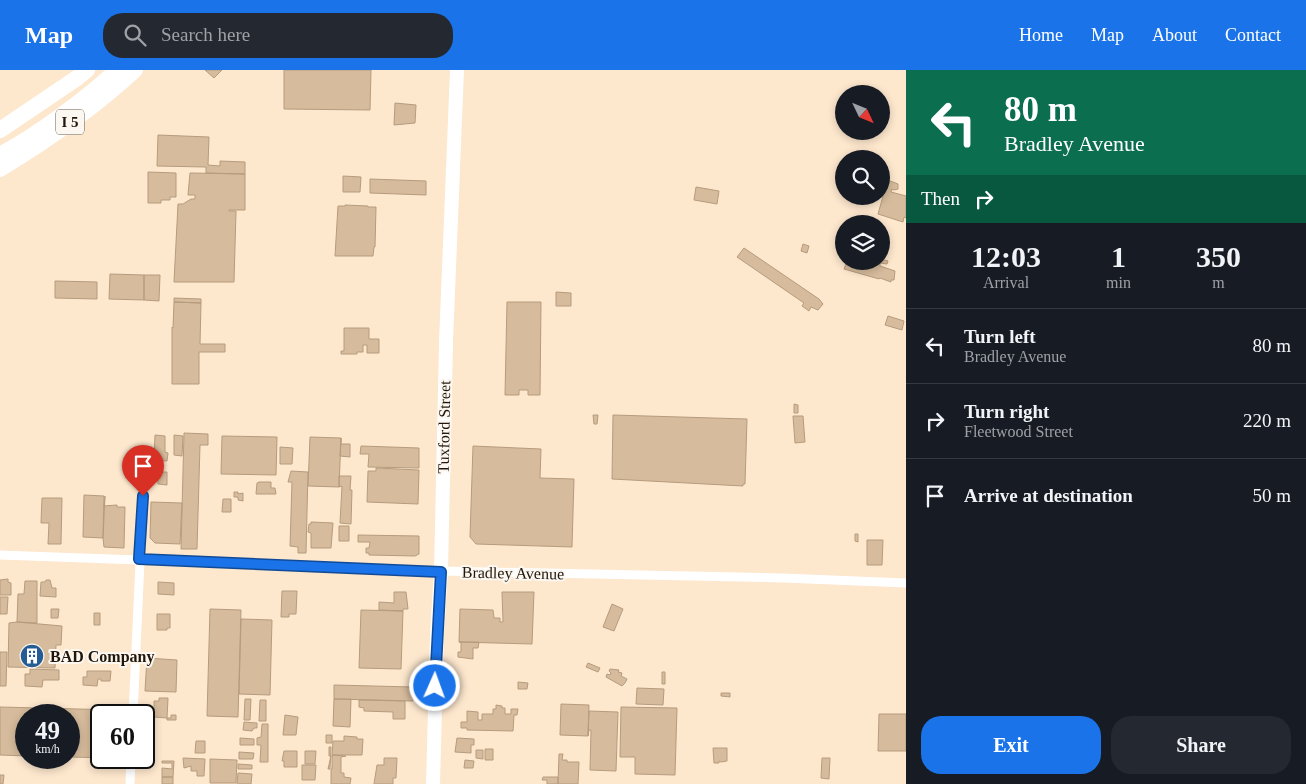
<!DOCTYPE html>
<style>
body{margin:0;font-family:Georgia,serif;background:#242831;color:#f1f3f6;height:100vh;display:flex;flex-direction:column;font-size:19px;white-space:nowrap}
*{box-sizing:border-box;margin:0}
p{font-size:16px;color:#9ea1a6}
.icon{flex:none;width:28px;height:28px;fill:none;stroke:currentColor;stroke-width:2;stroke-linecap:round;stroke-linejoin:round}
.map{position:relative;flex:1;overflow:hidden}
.panel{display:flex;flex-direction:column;background:#171b24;width:400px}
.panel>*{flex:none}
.top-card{background:#0b6e4f;color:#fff;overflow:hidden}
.needle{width:32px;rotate:133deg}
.fabs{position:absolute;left:835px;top:15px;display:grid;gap:10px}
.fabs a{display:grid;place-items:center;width:55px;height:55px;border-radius:50%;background:#171b24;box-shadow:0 2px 8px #0003;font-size:25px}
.speed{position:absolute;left:15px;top:634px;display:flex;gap:10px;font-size:25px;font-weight:700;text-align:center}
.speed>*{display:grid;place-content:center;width:65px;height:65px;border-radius:50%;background:#171b24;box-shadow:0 2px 8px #0003;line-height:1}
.speed small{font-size:12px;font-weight:400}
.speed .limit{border:2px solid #111;border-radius:8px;background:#fff;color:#111}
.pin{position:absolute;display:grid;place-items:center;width:42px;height:42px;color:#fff;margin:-51px -21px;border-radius:50% 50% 50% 0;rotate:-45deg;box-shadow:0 0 5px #0007}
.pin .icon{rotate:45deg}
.me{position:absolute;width:55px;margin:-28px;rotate:2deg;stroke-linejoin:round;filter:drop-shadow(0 0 4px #0008)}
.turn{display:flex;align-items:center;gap:18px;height:105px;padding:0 15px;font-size:22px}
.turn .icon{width:65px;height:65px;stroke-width:2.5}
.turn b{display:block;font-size:35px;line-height:42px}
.then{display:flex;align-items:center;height:48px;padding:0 15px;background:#0003;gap:10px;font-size:19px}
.eta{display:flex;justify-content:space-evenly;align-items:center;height:85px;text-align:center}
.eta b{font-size:30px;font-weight:800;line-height:35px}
.button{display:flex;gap:10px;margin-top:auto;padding:10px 15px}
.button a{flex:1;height:58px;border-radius:20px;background:#1a73e8;color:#fff;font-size:20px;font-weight:800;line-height:58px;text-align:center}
.button a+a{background:#242831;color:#f1f3f6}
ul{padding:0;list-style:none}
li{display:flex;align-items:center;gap:15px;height:75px;padding:0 15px;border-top:1px solid #363941}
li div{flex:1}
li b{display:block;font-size:19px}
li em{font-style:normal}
header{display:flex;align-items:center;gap:30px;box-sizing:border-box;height:70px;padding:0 25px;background:#1a73e8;color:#fff}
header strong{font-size:24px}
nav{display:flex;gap:28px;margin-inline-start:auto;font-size:18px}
.search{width:350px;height:45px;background:#242831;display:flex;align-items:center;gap:12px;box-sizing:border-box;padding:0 18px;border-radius:20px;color:#9ea1a6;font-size:19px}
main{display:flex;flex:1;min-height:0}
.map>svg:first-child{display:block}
</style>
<header>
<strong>Map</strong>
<div class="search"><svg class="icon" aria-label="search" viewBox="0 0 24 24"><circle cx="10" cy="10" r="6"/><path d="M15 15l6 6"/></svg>Search here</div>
<nav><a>Home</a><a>Map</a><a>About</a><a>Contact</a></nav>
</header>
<main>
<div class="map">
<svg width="906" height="714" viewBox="0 0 906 714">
<rect width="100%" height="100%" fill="#fde7cd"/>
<path fill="#d6bb9c" stroke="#b69c7e" d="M205 0H222L214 8Z
M284 0H371L370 40 284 39Z
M395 33 416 35 415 53 394 55Z
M158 65 209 67 208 95 220 96V91L245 92V104L206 103V97L157 96Z
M148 102 176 103V127H170V130H161V133H148Z
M190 103 245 104V140H229V141H236L234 212H174L178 134H183L191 129H195V125H188Z
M343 106 361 107 360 122H343Z
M370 109 426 111V125L370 123Z
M885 109 898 114V119L894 120 892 119 891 122 906 126V148L904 147 903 152 878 144 885 119 886 120 887 117 882 115 883 111Z
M696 117 719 121 717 134 694 130Z
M345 135 368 136V137H376L375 177H374L373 186H335L338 136H345Z
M803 174 809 176 807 183 801 181Z
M744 178 819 229 823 234 818 240 811 237 809 241 802 236 804 233 737 187Z
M881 189 888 191 887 194 880 193V196L895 201 894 210H891V212L880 208 879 209 844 199 847 191H881Z
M110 204 144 205V230L109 229Z
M144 205H160L159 231 144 230Z
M55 211 97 212V229L55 228Z
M556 222 571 223V236H556Z
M174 228 201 229V233L174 232Z
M174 232 201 233 200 274H225V282H199V314H172V257L173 258Z
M507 232H541L540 325H528V320H519V325H505Z
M888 246 904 251 902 260 885 255Z
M344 258H369V269H379V283H367V275H363V282H357V284H341V281H344Z
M794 334 798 335V343H794Z
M593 345H598L597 354H594Z
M613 345 747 349 745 414H743V416L612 409Z
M793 346H803L805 372 795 373Z
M184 363 208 364V375H200L197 479H181Z
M155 365 165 366V382L168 383 167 391 154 390Z
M174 365 183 366 182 386 174 385Z
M222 366 277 367 276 405 221 404Z
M310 367 341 368 339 417 308 416Z
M341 368V374H350V387L340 386Z
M361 376 419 378V398L368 397 369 384H360Z
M473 376 541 379 540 408 574 409 572 477 476 474 470 467Z
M280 377 293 378 292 394H280Z
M376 398 419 400 418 434 367 432 368 401H376Z
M291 401 308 402 306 483H298V477L290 476 292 412H288Z
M157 402H167V415L158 414Z
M339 406H351L350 420H352L351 454 340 453 342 416 339 417Z
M259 412H271V418H275L276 424H256L257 413Z
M234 422H238V424L243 423V431L238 430V427H234Z
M84 425 104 426 103 468 83 467Z
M105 426 104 436 117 435V437H125L124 478 104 477 103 468Z
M42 428H62L61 474H48L49 453H41Z
M223 429H231V442H222Z
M151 432 182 433 180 474 155 473 150 468Z
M311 452 333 453 331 478H311V463L308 462 309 454H311Z
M339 456H349V471H339Z
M855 464H858V472L855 471Z
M358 465 419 466V484L415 486 369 485V483H366V478H369L370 472H358Z
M867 470H883L882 495H867Z
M8 509V512L11 513V525H0V510Z
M46 510H50L52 518H56V527L40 526 41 512H45Z
M25 511H37V553L17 552 18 524H24Z
M158 512 174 513V525L158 524Z
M282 521H297L296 544H289V547H281Z
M394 522H406L408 539H403V541L379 540V532L394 533Z
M502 522H534L532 574 459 572 460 539 493 540 494 548H500V552H503Z
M0 527H8L7 544H0Z
M612 534 623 539 614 561 603 557Z
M51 539H59L58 548H51Z
M210 539 241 540 238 647 207 646Z
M361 540 403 541 401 599 359 598Z
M94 543H100V555H94Z
M157 544H170V558H167V560H157Z
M241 549 272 550 270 625 239 624Z
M17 552 62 556 61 575H56L55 598 8 597 9 553Z
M459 572H479L478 578H473V589L458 587V582H461V572Z
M0 582H7L6 616H0Z
M147 588 177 590 176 622 145 621Z
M588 593 600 598 598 602 586 597Z
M30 599 59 600V610H43L42 617 25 616V604H30Z
M610 599 619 600 618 602 622 603 621 606 627 609 625 613 622 616 606 607 607 604 610 605 611 603 609 601Z
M87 601H111L110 611H101V609H98L97 616 83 615V607H87Z
M662 602H665V614H662Z
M518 612 528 613 527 619H518Z
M334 615 413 617V631L334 629Z
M637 618 664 619 663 635 636 634Z
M721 623H730V627L721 626Z
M159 628H168L167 648 154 647V631H159Z
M245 629H251L250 650H244Z
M334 629H351L350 657 333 656Z
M260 630H266V651H259Z
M359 630 405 631V649H393V642L364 641V638L359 637Z
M561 634 589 635 588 666 560 665Z
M496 635 502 636V638H505V644H511V639H518L517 645H514L513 661 467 660V658H461V652H467V641L478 642V650H482V644H493V639H496Z
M0 637 117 640V645H101V688H116L69 687V645H26V686L0 685Z
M621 637 677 638 675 705 635 704V687H620Z
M589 641 618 642 616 701 590 700 591 660H589L588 666Z
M879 644H906V681H878Z
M171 645H176V650H167V648H171Z
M285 645 298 647 296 665H283Z
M244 652 257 653V658H254L252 661 243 660Z
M262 654H268V692H260L261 675H257V668L261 667Z
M326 665H332V673H326Z
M344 666 357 667V669H363L362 685H332L333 671H344Z
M240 668 254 669V675H240Z
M457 668 474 669V675H471V683L455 682Z
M196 671H205V683H195Z
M329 677H331L330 699H328L331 686H329Z
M713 678H727V691L721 692 719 691V693H714Z
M485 679H493V690H485Z
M476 680H483V689L476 688Z
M284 681H297V697H284V691H282Z
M305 681H316L315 694H305Z
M239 682 254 683 253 689H239Z
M559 684H563L562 690H567V692H579L578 714H558Z
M332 685 346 686 341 687V703H344V707L351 708 350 714H331V699H332Z
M183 688 205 689 204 706H197V701H191V696L184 698Z
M384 688H397L396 708H393V714H374L377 695H384Z
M822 688H830L829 709 821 708Z
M210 689 237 690 236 713H210Z
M465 690 474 691 473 698H464Z
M162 691H174L173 707H162V698L172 699V693H162Z
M238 694 252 695V699H238Z
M302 695H316L315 710H302Z
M238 703 252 704 251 714H237Z
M0 705H4L3 714H0Z
M162 707H173V714H162Z
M543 707H558V714H547V710H542Z"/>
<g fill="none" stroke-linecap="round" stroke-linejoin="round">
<path stroke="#fff" stroke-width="9" d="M0 485 441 501 783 508 906 513
M133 645 143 426
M130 714 131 688"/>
<path stroke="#fff" stroke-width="14" d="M433 714 437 564 441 501 446 272 457 0"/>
<path stroke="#fff" stroke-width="16" d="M0 60 77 8 87 0
M0 85C38 64 85 30 117 0
M0 99C48 70 94 38 135 0"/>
</g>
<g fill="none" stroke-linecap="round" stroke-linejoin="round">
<g stroke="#114b97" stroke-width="12">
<path id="route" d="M143 426 139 489 441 502 435 616"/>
</g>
<use href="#route" stroke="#1a73e8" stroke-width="9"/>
</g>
<defs>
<g id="building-disc" transform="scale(1.25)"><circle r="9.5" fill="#255c94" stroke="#fcf7f0"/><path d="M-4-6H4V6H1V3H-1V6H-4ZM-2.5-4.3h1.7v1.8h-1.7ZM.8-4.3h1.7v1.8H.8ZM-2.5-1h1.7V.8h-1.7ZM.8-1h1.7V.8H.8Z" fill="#fff"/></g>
</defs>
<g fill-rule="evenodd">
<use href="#building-disc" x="32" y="586"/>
</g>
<g text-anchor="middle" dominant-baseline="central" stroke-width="4" stroke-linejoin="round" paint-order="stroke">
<rect fill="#fcf7f0" stroke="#625a50" stroke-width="1" x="56" y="39.5" width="28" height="25" rx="4"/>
<g font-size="15" font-weight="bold" fill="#20160b">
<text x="70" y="52">I 5</text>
</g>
<g font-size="16" fill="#20160b" stroke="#fcf7f0">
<text transform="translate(444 357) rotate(-89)">Tuxford Street</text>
<text transform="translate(513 503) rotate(1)">Bradley Avenue</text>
</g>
<g font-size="16" font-weight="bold" fill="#20160b" stroke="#fcf7f0" text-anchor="start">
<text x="50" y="586">BAD Company</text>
</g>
</g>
</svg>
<div class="fabs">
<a><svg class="needle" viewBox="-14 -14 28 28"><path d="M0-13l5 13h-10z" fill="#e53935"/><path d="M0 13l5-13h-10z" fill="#9ea1a6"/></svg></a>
<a><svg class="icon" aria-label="search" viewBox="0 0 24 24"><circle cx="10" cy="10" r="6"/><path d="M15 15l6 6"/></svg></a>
<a><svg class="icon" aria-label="layers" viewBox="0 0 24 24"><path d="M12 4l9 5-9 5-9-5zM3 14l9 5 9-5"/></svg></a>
</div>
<div class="speed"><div>49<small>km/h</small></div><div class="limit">60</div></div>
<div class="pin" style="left:143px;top:426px;background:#d93025"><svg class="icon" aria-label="arrive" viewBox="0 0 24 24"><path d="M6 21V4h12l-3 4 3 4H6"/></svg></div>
<svg class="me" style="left:435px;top:616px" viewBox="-20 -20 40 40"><circle r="17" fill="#1a73e8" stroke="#fff" stroke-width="3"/><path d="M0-11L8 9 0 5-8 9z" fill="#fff"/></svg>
</div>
<section class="panel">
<div class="top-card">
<div class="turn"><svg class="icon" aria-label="left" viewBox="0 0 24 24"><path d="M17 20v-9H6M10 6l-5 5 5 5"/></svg><div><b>80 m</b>Bradley Avenue</div></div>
<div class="then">Then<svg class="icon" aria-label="right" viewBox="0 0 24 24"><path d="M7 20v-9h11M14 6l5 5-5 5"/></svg></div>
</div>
<div class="eta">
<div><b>12:03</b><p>Arrival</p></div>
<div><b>1</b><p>min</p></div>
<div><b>350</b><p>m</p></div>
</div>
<ul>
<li><svg class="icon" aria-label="left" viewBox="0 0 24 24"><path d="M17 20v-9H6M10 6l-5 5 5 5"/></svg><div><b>Turn left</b><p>Bradley Avenue</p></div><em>80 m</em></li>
<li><svg class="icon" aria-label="right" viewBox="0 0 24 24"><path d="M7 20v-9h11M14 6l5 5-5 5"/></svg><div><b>Turn right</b><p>Fleetwood Street</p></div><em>220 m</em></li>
<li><svg class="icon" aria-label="arrive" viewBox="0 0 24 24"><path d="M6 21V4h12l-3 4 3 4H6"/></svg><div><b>Arrive at destination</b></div><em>50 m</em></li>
</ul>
<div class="button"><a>Exit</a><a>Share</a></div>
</section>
</main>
